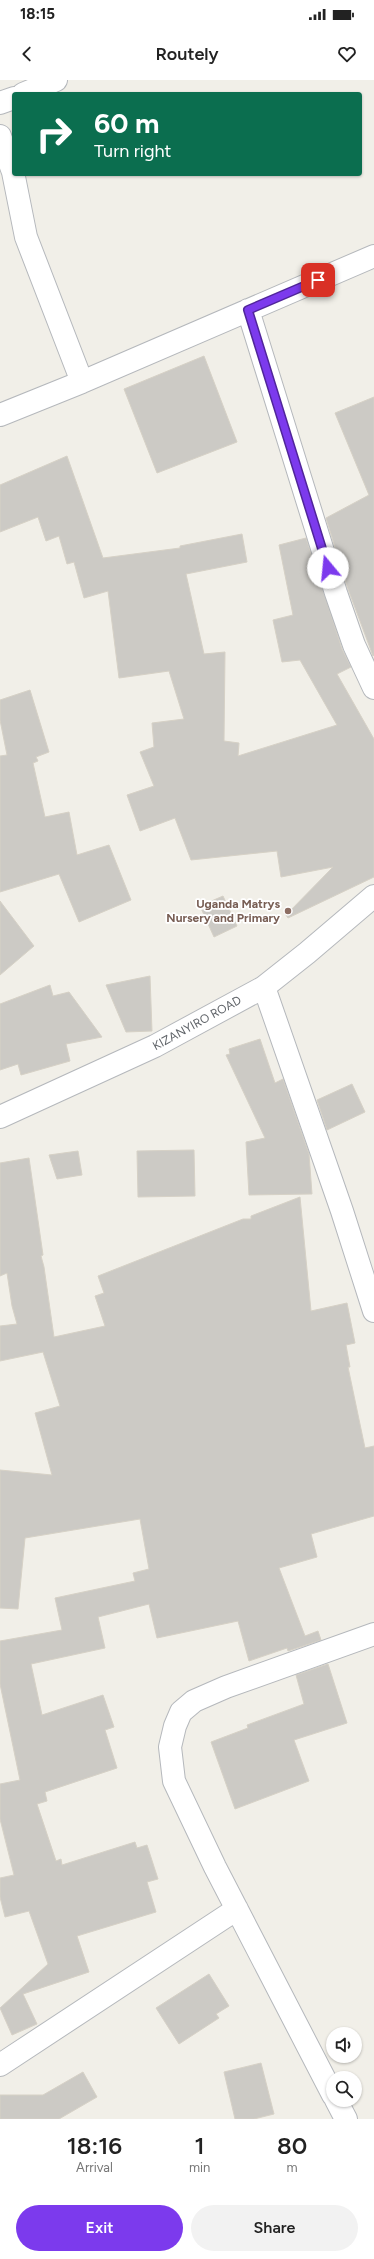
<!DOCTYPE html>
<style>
body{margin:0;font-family:Figtree,sans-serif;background:#f2f2f2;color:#222;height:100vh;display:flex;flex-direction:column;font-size:15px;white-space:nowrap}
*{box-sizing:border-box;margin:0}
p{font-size:13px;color:#767676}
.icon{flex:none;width:22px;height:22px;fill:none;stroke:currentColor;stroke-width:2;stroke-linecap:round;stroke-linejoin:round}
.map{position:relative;height:2039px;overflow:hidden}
.sheet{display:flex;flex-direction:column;background:#fff;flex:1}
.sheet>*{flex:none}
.banner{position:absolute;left:12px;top:12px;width:350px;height:84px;border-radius:4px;box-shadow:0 1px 3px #0004;background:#0b6e4f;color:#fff;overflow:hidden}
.controls{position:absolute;left:326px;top:1947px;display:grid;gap:8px}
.controls a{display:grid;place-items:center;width:36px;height:36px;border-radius:50%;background:#fff;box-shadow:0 1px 3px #0004;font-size:20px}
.pin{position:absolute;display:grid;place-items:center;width:34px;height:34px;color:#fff;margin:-17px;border-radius:8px;box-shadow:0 2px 6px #0006}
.me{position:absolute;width:44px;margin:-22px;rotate:343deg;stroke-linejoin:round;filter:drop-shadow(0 0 3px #0008)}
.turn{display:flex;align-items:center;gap:14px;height:84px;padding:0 16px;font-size:18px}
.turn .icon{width:52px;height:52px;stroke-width:2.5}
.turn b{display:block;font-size:28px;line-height:34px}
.eta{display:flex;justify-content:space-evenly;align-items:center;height:68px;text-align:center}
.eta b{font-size:24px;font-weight:600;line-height:28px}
.button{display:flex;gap:8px;margin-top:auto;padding:8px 16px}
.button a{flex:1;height:46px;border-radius:24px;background:#7c3aed;color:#fff;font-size:16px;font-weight:600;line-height:46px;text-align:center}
.button a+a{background:#f2f2f2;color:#222}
.status{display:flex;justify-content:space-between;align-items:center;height:28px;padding:0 20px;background:#fff;direction:ltr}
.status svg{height:11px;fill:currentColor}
header{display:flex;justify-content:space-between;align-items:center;height:52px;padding:0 16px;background:#fff;font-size:18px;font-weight:600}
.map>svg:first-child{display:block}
</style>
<div class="status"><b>18:15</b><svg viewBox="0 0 49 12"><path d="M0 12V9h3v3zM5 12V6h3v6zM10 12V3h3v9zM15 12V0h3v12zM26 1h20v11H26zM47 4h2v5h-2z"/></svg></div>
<header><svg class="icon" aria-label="back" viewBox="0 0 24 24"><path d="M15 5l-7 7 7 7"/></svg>Routely<svg class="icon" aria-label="heart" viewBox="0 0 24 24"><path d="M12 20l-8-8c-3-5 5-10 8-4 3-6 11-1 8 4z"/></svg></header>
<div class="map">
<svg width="374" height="2039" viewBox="0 0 374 2039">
<rect width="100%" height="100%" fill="#f1efe8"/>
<path fill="#cccac5" stroke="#d6d1c6" d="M204 276 237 362 157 393 124 309Z
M374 317V575L373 576 348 509 326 438 369 415 335 333Z
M67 376 103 478 180 468V466L242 454 247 482 186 494 204 574 225 572 224 661 239 663 238 676 337 645 300 580 282 582 273 540 293 535 279 465 306 458 342 569 351 587 337 594 374 659V797L288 838 286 835 333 787 281 797 277 771 191 780 175 738 140 751 127 715 154 706 140 672 154 667 152 643 184 639 169 591 119 598 108 511 84 518 74 482 67 484 59 456 46 461 38 437 0 452V405Z
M30 610 49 672 36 677 38 681 33 683 45 737 69 732 77 775 109 765 131 820 79 842 59 794 0 812V676L7 675 0 640V620Z
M223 816 237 846 214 857 200 826Z
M0 821 34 866 0 895Z
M150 896 152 951 126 952 106 905Z
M50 905 53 916 69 912 102 957 66 964 70 981 21 995 18 984 0 990V924Z
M260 959 275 1003 283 999 309 1074 312 1114 249 1115 246 1062 265 1058 226 975 230 974 229 969Z
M352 1004 365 1032 327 1050 317 1020Z
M194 1070 195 1116 138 1117 137 1071Z
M78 1071 82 1095 57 1099 49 1075Z
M29 1078 43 1175 41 1176 44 1187 54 1257 105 1246 95 1216 104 1213 98 1196 243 1139H251V1136L300 1117 311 1231 347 1223 355 1263 346 1265 350 1287H348L365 1368 374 1366V1436L311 1454 317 1477 279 1488 305 1556 318 1551 321 1560 288 1571 287 1568 249 1581 238 1541 157 1558 149 1524 98 1537 105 1568 31 1584 42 1635 103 1615 114 1647 105 1650 117 1688 45 1712 47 1721 37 1724 56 1781 61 1779 62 1785 135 1762 137 1768 147 1765 158 1799 147 1802 156 1832 77 1856 89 1892 23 1914 37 1944 12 1955 0 1928 48 1884 29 1831 5 1837 0 1817V1798L14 1795 0 1739V1704L20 1700 0 1604V1561L62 1550 55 1518 135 1501 133 1493 149 1489 140 1439 25 1458 18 1529 0 1528V1390L52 1395 35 1333 60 1326 43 1272 0 1281V1246L17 1244 12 1226 7 1193 0 1196V1083Z
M328 1584 347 1643 294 1660 309 1701 235 1729 211 1662 248 1648 247 1645 304 1624 296 1595Z
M209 1894 229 1926 216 1934 219 1938 179 1964 156 1928Z
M261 1983 274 2034 254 2039H235L224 1992Z
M83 1992 97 2017 59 2039H0V2015H43Z"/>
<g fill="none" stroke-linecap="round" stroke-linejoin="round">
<g stroke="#b5b8bc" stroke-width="24">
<path id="minor" d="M23 14 56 0
M0 23 14 18
M0 56 13 92 26 157 82 302
M248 230 336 513 354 565 374 608
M0 335 82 302 374 176
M264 907 342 1131 374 1231
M0 1037 155 966 264 907 307 873 374 816
M0 1985 237 1829
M333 2015 215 1787 174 1701 170 1667 175 1646 181 1632 194 1621 226 1607 374 1554
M336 2020 346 2039"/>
</g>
<use href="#minor" stroke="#fff" stroke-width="22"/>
</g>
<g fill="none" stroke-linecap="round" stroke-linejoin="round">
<g stroke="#51269a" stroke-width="10">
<path id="route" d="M318 200 248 230 328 488"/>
</g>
<use href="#route" stroke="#7c3aed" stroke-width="7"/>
</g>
<circle fill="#8d6e63" stroke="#fff" stroke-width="1.5" cx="288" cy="831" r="4"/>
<g text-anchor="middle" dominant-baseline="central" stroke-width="3.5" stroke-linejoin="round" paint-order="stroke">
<g font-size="12" font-weight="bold" fill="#785e54" stroke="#fff" text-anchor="end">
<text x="280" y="824">Uganda Matrys<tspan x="280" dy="14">Nursery and Primary</tspan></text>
</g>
<g font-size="12" fill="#5f6368" stroke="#fff">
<text transform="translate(197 943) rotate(-29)">KIZANYIRO ROAD</text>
</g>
</g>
</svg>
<div class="controls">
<a><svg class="icon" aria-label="sound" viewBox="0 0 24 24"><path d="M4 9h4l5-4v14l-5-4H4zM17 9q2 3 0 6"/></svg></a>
<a><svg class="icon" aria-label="search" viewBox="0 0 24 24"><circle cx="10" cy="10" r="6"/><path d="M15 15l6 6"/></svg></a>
</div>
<div class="pin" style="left:318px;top:200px;background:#d93025"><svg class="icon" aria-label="arrive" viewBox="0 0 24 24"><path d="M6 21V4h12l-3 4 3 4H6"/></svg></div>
<svg class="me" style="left:328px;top:488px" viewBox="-20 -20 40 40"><circle r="19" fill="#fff"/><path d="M0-13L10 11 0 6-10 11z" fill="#7c3aed"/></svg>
<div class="banner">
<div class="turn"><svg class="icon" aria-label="right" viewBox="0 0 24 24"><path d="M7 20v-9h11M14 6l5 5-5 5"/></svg><div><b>60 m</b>Turn right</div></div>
</div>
</div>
<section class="sheet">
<div class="eta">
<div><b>18:16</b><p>Arrival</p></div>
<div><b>1</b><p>min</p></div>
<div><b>80</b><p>m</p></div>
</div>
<div class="button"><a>Exit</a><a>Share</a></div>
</section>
